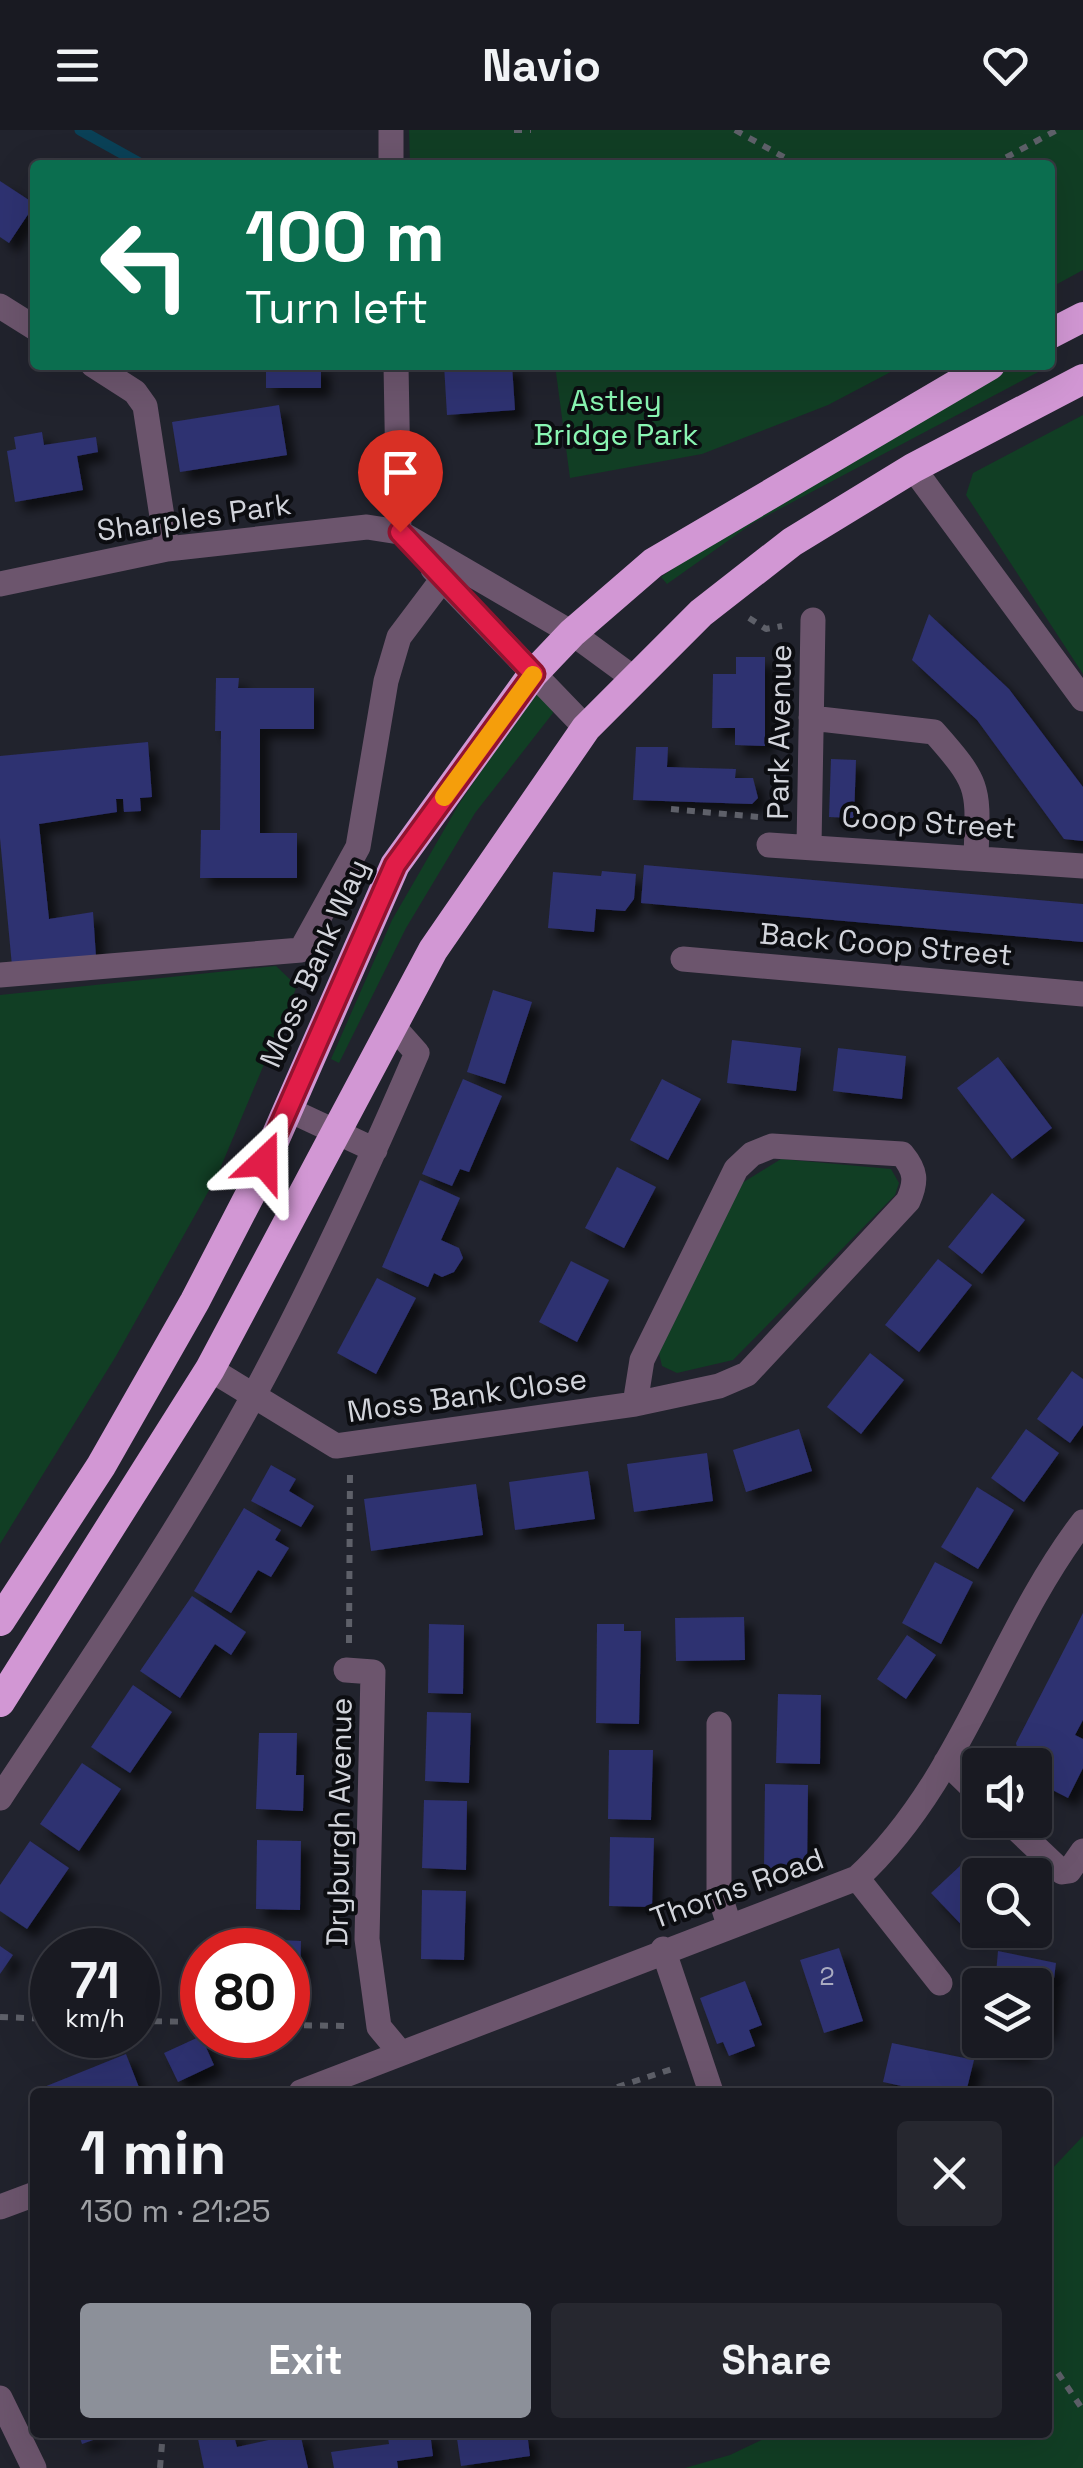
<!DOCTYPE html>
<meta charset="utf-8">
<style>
body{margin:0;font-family:"Space Grotesk",sans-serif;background:#26272f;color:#f1f3f6;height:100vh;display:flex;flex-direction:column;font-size:38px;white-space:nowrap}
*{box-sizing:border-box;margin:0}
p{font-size:32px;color:#9fa1a5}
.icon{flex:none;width:55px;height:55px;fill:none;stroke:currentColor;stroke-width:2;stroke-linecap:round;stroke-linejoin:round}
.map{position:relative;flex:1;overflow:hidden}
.panel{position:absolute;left:30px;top:1958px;width:1022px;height:350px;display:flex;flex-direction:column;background:#191a22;border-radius:10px;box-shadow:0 10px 40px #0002,0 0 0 2px #373840}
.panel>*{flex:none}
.guide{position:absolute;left:30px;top:30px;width:1025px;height:210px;border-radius:10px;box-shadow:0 10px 40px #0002,0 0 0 2px #373840;background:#0b6e4f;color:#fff;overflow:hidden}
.tools{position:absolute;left:962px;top:1618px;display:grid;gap:20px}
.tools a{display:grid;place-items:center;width:90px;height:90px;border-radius:10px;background:#191a22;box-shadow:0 10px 40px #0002,0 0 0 2px #373840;font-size:50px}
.speed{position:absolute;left:30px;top:1798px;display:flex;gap:20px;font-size:50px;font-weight:700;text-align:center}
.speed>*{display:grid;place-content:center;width:130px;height:130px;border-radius:50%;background:#191a22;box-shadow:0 10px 40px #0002,0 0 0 2px #373840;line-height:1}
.speed small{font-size:25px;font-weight:400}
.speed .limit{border:15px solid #d22;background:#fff;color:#111}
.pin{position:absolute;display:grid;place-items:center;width:85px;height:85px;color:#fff;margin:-102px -42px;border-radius:50% 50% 50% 0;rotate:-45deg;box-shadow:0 0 10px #0007}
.pin .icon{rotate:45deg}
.me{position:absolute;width:110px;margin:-55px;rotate:23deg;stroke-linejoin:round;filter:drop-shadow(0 0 8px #0008)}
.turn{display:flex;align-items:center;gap:35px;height:210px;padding:0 50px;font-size:45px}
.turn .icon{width:130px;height:130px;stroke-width:2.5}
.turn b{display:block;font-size:70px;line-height:85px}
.round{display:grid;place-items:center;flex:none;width:105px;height:105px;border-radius:10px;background:#26272f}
.head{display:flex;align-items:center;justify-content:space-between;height:170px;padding:0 50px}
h1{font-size:60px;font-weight:700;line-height:75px}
.primary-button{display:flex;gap:20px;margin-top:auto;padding:20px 50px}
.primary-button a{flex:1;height:115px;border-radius:10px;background:#8c9099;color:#fff;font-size:40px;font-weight:700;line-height:115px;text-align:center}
.primary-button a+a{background:#26272f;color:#f1f3f6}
header{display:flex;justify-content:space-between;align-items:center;height:130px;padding:0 50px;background:#191a22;font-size:45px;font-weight:700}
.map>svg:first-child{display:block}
</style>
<header><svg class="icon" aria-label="menu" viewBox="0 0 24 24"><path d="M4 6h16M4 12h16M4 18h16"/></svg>Navio<svg class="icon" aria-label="heart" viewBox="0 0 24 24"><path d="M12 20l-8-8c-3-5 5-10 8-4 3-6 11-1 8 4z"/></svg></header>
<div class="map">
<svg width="1083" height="2338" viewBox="0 0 1083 2338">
<defs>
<filter id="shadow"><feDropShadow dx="9" dy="9" stdDeviation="5" flood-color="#0009"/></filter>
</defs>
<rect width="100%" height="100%" fill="#21232d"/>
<path fill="#113e24" d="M409 0H1083V140L1050 158V35H410Z
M1050 217 1057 232 753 393 667 454 661 447 750 385 878 309 1016 235H1050Z
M555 235H904L828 275 702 324 570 348Z
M1083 285V544L966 365 973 343Z
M534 563 548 564 553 583 475 683 406 798 339 933 331 929 392 790 459 674Z
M276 836 297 856 217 1046 116 1226 0 1414V865Z
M781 1029 891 1039 899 1053 895 1065 733 1230 677 1243 662 1236 658 1219 742 1053Z
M1083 2006V2338H685L730 2325 776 2303 1048 2302V2043Z"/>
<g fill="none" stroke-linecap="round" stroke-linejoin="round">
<path stroke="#0a4157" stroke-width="11" d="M80 0 143 35"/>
</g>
<path fill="#2e3171" filter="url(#shadow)" d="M0 51 35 74 9 113 0 107Z
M266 235H321V258H266Z
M444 235H512L515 280 447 285Z
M279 275 287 325 180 342 172 292Z
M42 302 44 315 96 307 98 322 77 326 83 360 15 372 7 321 16 319 14 307Z
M929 484 1009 559 1083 657V711L1064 709 977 590 912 530Z
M736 527H765V616L735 615V598H712L713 544H736Z
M216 548H239L238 558H314V599H260V703H297V748H200L201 700H220L221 601H215Z
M148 612 152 667 140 668 141 681 124 682 123 669H116L117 682 39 694 49 789 93 782 96 827 12 836 0 708V626Z
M636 617H668L667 637 736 639 735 648H753L758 668 752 674 633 670Z
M831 629 856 630 854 688 829 687Z
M644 735 1083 774V812L641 773Z
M602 741 636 744 634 769 625 781 596 779 594 802 548 798 553 742 601 746Z
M493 860 532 872 505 954 467 942Z
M732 910 801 918 796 961 727 953Z
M838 918 906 926 902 969 833 961Z
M998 927 1052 998 1012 1029 957 958Z
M463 949 502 966 469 1042 460 1039 452 1056 422 1044Z
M662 949 701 969 668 1030 630 1010Z
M617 1037 656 1057 624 1118 585 1098Z
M420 1050 460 1068 441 1110 459 1118 463 1128 454 1142 442 1147 434 1143 428 1157 382 1137Z
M992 1063 1025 1090 982 1144 948 1117Z
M938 1129 972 1155 919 1222 885 1195Z
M571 1131 609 1150 577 1212 539 1192Z
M377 1148 416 1168 376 1244 337 1223Z
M870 1223 904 1250 861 1304 827 1277Z
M1072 1241 1083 1249V1295L1070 1313 1037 1289Z
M799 1299 812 1341 746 1362 733 1320Z
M1026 1299 1059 1323 1024 1372 991 1348Z
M707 1323 713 1371 634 1382 627 1334Z
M271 1335 296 1349 289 1361 314 1376 301 1397 251 1371Z
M588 1341 595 1389 515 1400 509 1352Z
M476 1354 483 1405 371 1421 364 1369Z
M977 1357 1014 1380 978 1439 941 1417Z
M244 1378 281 1400 275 1410 289 1418 271 1447 258 1440 231 1483 194 1461Z
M935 1432 973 1452 941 1514 902 1493Z
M192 1466 246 1502 231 1525 215 1514 180 1568 140 1541Z
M1083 1483V1590L1075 1605 1083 1609V1638L1068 1668 1035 1651 1041 1637 1019 1626 1016 1613Z
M744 1487 745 1530 676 1531 675 1488Z
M429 1494 464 1495 463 1564 428 1563Z
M597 1494H624V1501H641L639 1594 596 1593Z
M907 1505 936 1525 906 1569 877 1549Z
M133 1555 172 1582 130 1643 91 1617Z
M778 1564 821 1565 820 1634 776 1633Z
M427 1582 471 1583 469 1653 425 1651Z
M259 1603H297L296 1645H304L303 1681 256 1679Z
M609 1620H653L651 1690 608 1689Z
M82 1633 121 1659 79 1721 40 1694Z
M765 1654 808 1655 807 1739 764 1738Z
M424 1670 467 1671 466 1740 422 1738Z
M610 1707 654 1708 652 1777 609 1776Z
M257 1710 301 1711 300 1780 256 1779Z
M30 1711 69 1738 27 1799 0 1781V1755Z
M961 1735 980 1755V1800L973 1807 931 1763Z
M422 1760 466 1761 464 1830 421 1829Z
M257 1809 301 1811 299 1880H288V1820H257Z
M0 1816 13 1825 0 1844Z
M839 1818 863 1891 824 1903 800 1830Z
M998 1821 1056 1833 1047 1902 1035 1900V1855H995Z
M745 1851 762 1895 749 1900 755 1916 729 1926 723 1912 717 1914 700 1868Z
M201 1906 214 1935 178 1952 164 1923Z
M988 1910H1023L1022 1924 987 1919Z
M892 1913 974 1930 966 1962H929L883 1952Z
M126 1924 140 1960 46 1962 44 1957Z
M78 2302H112V2303L82 2314Z
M233 2302 237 2317 300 2303 308 2338H204L198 2309Z
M387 2302H430L433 2326 397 2331 398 2338H334L331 2322 389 2314Z
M456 2302H527L530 2326 461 2336Z"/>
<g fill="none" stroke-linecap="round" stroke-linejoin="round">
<path stroke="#5e6069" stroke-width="6" stroke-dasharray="8 8" stroke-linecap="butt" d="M514 0H531
M735 0 798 35
M992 35 1057 0
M749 488 766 499 782 496
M671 679 758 687
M349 1513 350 1341
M0 1887 52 1889
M138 1891 202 1892
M288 1895 347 1896
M602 1962 672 1939
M1058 2243 1083 2280
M160 2338 163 2302"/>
<path stroke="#6c556d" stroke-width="25" d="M391 0V35
M0 176 35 198
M93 235 135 262 145 276 167 419
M396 235 399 402
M913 338 1083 569
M433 439 586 598
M0 454 167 419 367 397 399 402 572 503 632 547
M811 588 934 602C982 656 978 658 976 728
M769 715 1083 736
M809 716 813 490
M683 829 1083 864
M0 845 301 820 358 717 386 551 399 507 454 434
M287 979 375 1020
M210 1239 336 1316 635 1274 719 1256 747 1244 908 1071C917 1051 916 1041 902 1024L772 1016 752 1024 736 1039 642 1230 635 1274
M346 1540 373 1542 367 1809 379 1897 399 1921
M719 1594V1763L729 1795
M946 1632 980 1665
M0 1668C87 1536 178 1404 254 1265 314 1154 367 1039 417 923L393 896
M1007 1690 1062 1742 1069 1741 1083 1721
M857 1748 940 1853
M663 1819 711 1962
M301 1962 857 1748C962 1651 998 1503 1083 1392
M0 2077 35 2064
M0 2268 34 2338"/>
<path stroke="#d297d4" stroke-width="30" d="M1050 204 1083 187
M0 1491 101 1336 195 1171 253 1059 395 735 533 544 572 503 653 433 990 235
M0 1572 210 1239 433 820 586 598 701 483 792 412 913 338 1083 249"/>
</g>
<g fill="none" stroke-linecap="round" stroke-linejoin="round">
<g stroke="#92132f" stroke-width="25">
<path id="route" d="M264 1032 395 735 534 544 400 402"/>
</g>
<use href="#route" stroke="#e11d48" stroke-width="18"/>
<path stroke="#f59e0b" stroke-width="18" d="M444 667 533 545"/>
</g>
<g text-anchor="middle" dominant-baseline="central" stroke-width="8" stroke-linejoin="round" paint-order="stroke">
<g font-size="25" fill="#a9abc0">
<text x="827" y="1846">2</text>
</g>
<g font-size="30" fill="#89f5b2" stroke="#0c0d11">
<text x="616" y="270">Astley<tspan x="616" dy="34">Bridge Park</tspan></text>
</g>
<g font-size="30" fill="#d2d4db" stroke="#0c0d11">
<text transform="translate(194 387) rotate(-8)">Sharples Park</text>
<text transform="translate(779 602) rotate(-89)">Park Avenue</text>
<text transform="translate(929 692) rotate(4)">Coop Street</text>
<text transform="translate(886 814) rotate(5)">Back Coop Street</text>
<text transform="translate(314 833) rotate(-66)">Moss Bank Way</text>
<text transform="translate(467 1265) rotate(-8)">Moss Bank Close</text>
<text transform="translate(339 1692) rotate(-89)">Dryburgh Avenue</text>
<text transform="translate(737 1758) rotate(-20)">Thorns Road</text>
</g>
</g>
</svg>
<div class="tools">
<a><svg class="icon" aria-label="sound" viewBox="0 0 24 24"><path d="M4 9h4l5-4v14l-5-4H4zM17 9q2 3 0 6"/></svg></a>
<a><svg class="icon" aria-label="search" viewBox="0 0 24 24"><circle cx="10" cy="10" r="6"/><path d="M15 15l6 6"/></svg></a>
<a><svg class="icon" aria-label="layers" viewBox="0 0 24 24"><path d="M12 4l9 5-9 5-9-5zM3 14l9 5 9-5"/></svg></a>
</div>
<div class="speed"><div>71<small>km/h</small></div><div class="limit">80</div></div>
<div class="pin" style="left:400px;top:402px;background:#d93025"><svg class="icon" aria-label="arrive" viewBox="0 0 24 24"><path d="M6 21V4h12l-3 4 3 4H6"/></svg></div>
<svg class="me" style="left:264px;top:1032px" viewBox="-20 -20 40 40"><path d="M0-17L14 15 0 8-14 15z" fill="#e11d48" stroke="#fff" stroke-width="4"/></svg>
<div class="guide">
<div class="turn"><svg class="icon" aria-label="left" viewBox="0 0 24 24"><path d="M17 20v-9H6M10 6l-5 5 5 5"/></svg><div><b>100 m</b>Turn left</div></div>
</div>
<section class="panel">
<div class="head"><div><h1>1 min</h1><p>130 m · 21:25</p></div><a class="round"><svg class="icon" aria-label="close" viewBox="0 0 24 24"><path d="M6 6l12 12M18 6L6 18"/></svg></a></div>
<div class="primary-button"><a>Exit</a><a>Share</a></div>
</section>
</div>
